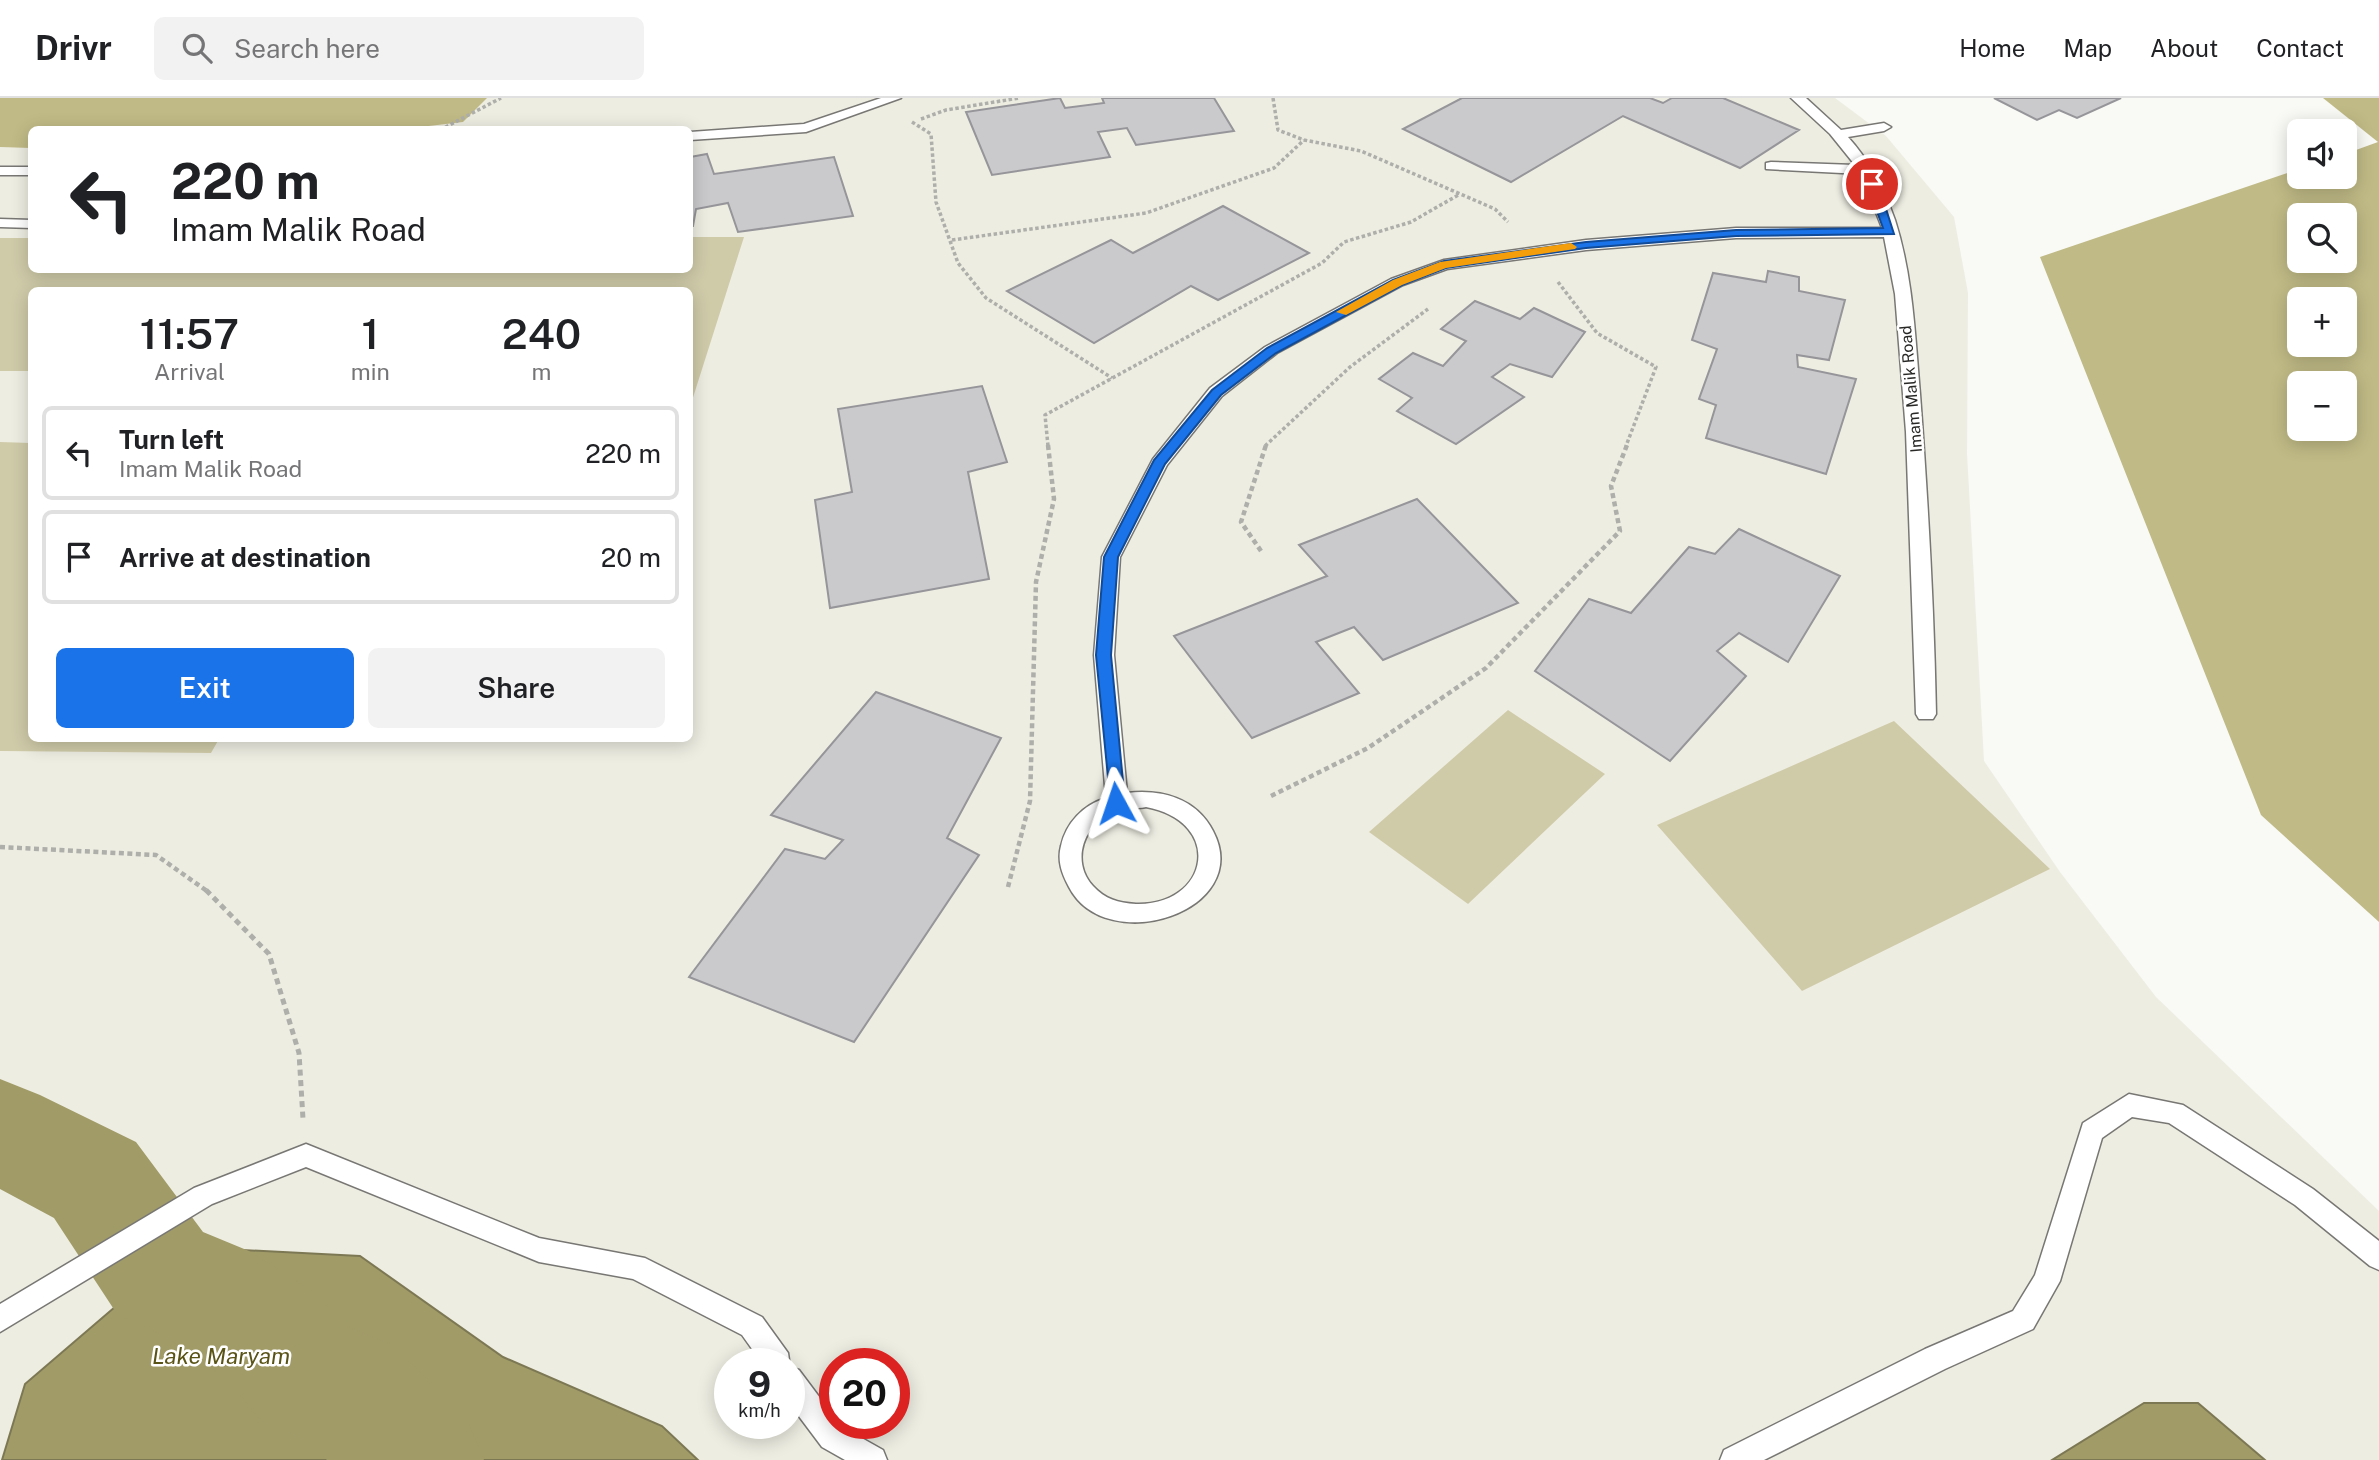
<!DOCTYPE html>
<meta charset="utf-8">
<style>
body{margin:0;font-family:"Public Sans",sans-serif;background:#f2f2f2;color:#202124;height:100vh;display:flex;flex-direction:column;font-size:26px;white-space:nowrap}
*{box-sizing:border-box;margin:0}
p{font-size:23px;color:#757577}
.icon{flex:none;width:38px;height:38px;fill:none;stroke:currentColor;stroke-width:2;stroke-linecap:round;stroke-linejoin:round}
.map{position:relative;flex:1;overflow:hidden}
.sheet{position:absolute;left:28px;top:189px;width:665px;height:455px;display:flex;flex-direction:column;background:#fff;border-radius:10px;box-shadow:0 4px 18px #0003}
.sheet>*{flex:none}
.guide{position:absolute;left:28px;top:28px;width:665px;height:147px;border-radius:10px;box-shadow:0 4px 18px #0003;background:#fff;color:#202124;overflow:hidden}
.buttons{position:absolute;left:2287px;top:21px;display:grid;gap:14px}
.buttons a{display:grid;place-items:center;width:70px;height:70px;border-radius:10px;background:#fff;box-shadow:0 4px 18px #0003;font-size:35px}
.speed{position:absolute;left:714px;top:1250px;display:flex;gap:14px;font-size:35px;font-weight:700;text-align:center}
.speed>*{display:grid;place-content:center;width:91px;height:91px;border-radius:50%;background:#fff;box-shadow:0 4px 18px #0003;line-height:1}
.speed small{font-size:18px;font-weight:400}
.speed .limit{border:10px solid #d22;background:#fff;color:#111}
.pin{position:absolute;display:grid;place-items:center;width:60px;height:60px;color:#fff;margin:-30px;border:4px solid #fff;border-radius:50%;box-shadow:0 2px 7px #0007}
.me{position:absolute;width:77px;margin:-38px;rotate:355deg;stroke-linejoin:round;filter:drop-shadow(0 0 5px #0008)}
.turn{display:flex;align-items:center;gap:24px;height:147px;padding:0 28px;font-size:32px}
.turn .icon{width:91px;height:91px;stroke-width:2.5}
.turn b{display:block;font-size:49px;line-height:60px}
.eta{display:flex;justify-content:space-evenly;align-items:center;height:119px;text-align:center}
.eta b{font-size:42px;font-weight:600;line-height:49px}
.action{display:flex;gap:14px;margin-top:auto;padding:14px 28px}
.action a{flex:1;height:80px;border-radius:10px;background:#1a73e8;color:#fff;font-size:28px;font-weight:600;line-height:80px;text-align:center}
.action a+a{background:#f2f2f2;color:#202124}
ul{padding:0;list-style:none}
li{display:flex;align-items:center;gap:21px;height:94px;margin:0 14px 10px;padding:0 14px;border:4px solid #e0e0e0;border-radius:10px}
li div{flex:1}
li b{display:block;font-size:26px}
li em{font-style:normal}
header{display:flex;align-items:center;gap:42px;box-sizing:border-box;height:98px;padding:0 35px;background:#fff;border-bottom:2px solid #e0e0e0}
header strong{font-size:33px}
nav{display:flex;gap:38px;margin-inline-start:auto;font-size:24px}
.search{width:490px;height:63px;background:#f2f2f2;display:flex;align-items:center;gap:18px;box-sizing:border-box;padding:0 24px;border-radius:10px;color:#757577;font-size:26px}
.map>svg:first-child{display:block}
</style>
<header>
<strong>Drivr</strong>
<div class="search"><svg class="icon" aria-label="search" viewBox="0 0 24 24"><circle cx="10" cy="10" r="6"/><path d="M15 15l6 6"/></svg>Search here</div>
<nav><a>Home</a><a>Map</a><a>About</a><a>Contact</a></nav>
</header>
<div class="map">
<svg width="2379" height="1362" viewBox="0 0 2379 1362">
<rect width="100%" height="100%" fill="#f9f9f5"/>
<path fill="#eeede2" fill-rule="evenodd" d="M0 0H1835L1886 38 1954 119 1968 195 1967 356 1984 663 2060 774 2156 899 2379 1113V1362H0ZM32 32H690V172H32ZM32 192H690V640H32ZM730 1265H789V1325H730ZM835 1265H894V1325H835Z"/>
<path fill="#cfcba9" d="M690 139H744L690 309V192H32L31 273H0V140H31L32 172H690Z
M0 344 31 345 32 640 219 641 211 655 0 653Z
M1508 612 1605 676 1468 806 1369 734Z
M1894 623 2050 771 1802 893 1657 727Z
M306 641 584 640V641L305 644Z"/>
<path fill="#c0ba86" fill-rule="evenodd" d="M0 0H487L463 24 403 31 32 32 31 50 0 49Z
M2323 0H2379V824L2261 717 2040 159 2299 71 2300 79H2345V56L2378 44ZM2300 117H2345V163H2300ZM2300 201H2345V247H2300ZM2300 285H2345V331H2300Z"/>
<path fill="#a19b68" stroke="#7d7854" stroke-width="2" d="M185 1149 360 1158 503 1259 662 1328 698 1362H2L25 1286Z
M2144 1305H2198L2265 1362H2052Z"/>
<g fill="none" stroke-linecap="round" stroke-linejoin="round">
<path fill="#a19b68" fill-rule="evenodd" d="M0 981 40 997 136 1044 203 1134 249 1153 314 1194 345 1228 390 1246 465 1316 484 1362H327L305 1341 261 1323 226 1280 163 1237 117 1216 54 1120 0 1091Z"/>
</g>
<path fill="#cac9cc" stroke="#969599" stroke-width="2" d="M1060 0 1065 10 1104 5 1102 0H1214L1234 33 1136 47 1127 30 1098 34 1110 59 992 77 966 14Z
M1462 0H1650L1663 5 1672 0H1723L1799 32 1740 70 1623 18 1511 84 1403 31Z
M1994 0H2121L2077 20 2059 12 2037 22Z
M707 56 714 76 834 59 853 118 738 134 728 105 696 111 693 128H690V59Z
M1223 108 1309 155 1218 202 1191 188 1094 245 1007 193 1111 142 1133 155Z
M1768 173 1799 179V193L1845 202 1829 262 1797 257 1798 269 1856 281 1826 376 1706 340 1716 307 1699 301 1717 251 1692 242 1713 175 1766 184Z
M1475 203 1520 221 1534 210 1585 234 1552 279 1510 266 1492 279 1524 299 1456 346 1397 313 1412 300 1379 281 1413 255 1443 268 1466 243 1441 231Z
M982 288 1007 364 968 374 989 481 830 510 815 402 852 394 838 311Z
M1417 401 1518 505 1383 562 1354 529 1316 544 1359 595 1252 640 1174 538 1327 478 1299 447Z
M1739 431 1840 478 1788 564 1739 535 1717 553 1746 578 1670 663 1535 573 1589 501 1631 515 1689 449 1715 456Z
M876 594 1001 640 947 740 979 757 854 944 689 879 785 751 825 761 843 742 771 717Z"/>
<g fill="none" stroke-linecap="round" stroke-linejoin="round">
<g stroke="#787774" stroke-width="3">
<path id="service" d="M881 0H901L806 34 690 42V34L804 26Z
M1791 0H1806L1841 32 1884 25 1891 29 1884 33 1848 39C1870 63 1884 91 1895 122 1913 178 1915 238 1920 296 1928 403 1934 509 1936 616L1933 621H1919L1916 616 1906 334 1895 196 1884 139 1736 140 1586 152 1447 171 1403 187 1277 255 1222 298 1167 367 1120 459 1114 557 1127 695C1161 691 1196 700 1213 733 1255 813 1106 861 1069 789 1062 776 1057 763 1061 748 1066 725 1083 707 1106 700L1094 557 1102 459 1153 361 1210 290 1265 249 1391 181 1444 162 1586 142 1736 130H1882L1861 76 1766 71V65L1771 64 1855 67 1830 36ZM1146 709C1225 724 1209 808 1136 806 1118 805 1105 801 1093 788 1070 763 1084 725 1114 714 1124 710 1136 711 1146 709Z
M0 69H32V77H0Z
M0 121 32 122V130L0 129Z
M2129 996 2183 1007 2313 1091 2379 1143V1172L2370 1168 2295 1107 2169 1025 2132 1019 2102 1040 2060 1183 2033 1231 1945 1271 1764 1362H1720L1724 1352 1925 1251 2013 1213 2035 1177 2083 1025Z
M306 1046 539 1140 645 1160 762 1219 788 1255 790 1269 799 1272 835 1320V1325L883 1352 887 1362H845L822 1349 789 1305V1265H762L742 1237 633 1181 539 1164 306 1069 212 1106 0 1234V1206L194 1090Z"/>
</g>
<path stroke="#aeaeaa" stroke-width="3.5" stroke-dasharray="3.5 2.5" stroke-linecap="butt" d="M1273 0 1278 32 1304 42 1361 53 1495 111 1508 124
M921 21 946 12 1019 0
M912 24 931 36 936 104 958 165 986 200 1112 280
M440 32 501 0
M952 142 1146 115 1274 70 1304 42
M1558 184 1597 235 1656 269 1626 348
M1048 348 1045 317 1322 165 1344 144 1411 124 1460 96
M1265 348 1350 269 1428 211"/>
<path stroke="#aeaeaa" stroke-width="4.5" stroke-dasharray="5 3.5" stroke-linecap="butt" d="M1261 453 1241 424 1266 347
M1271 698 1368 650 1486 570 1620 433 1611 388 1627 347
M0 749 156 757 207 793
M1008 789 1030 703 1036 484 1054 401 1048 347"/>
<path stroke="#aeaeaa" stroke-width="5" stroke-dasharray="6 4.5" stroke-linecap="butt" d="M206 792 269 856 299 955 303 1021"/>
<use href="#service" fill="#fff" fill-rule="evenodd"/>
</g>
<path fill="#1a73e8" stroke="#114b97" stroke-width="2" d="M1872 82 1878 86 1894 136 1736 138 1586 150 1446 170 1402 187 1276 255 1221 297 1165 366 1118 459 1111 557 1125 705 1122 710H1111L1096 557 1104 459 1154 362 1212 292 1267 250 1393 182 1444 163 1586 144 1736 132 1883 130 1867 86Z"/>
<path fill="#f59e0b" d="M1571 145 1577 149 1575 151 1446 170 1402 187 1346 217 1336 214 1393 182 1440 164Z"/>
<g text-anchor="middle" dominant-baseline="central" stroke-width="5" stroke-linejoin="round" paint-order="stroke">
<g font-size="16" fill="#282826" stroke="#fff">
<text transform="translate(1911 291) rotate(-95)">Imam Malik Road</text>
</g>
<g font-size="23" font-style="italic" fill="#5a5316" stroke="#fff">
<text x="221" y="1257">Lake Maryam</text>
</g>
</g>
</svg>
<div class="buttons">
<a><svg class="icon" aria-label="sound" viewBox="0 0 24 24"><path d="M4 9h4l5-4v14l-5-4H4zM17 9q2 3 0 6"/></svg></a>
<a><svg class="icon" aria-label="search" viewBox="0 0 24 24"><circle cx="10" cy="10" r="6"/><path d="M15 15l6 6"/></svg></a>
<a>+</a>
<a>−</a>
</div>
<div class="speed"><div>9<small>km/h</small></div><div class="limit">20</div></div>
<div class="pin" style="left:1872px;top:86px;background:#d93025"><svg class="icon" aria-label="arrive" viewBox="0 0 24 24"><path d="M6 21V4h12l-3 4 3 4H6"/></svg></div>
<svg class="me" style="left:1116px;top:705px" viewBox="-20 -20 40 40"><path d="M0-17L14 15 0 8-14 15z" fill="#1a73e8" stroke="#fff" stroke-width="4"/></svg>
<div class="guide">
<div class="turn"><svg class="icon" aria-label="left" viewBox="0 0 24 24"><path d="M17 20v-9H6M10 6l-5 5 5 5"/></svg><div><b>220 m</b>Imam Malik Road</div></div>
</div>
<section class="sheet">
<div class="eta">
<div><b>11:57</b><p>Arrival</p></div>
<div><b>1</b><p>min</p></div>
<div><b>240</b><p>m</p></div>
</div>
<ul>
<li><svg class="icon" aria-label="left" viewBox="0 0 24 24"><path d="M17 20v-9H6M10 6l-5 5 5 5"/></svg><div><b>Turn left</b><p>Imam Malik Road</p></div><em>220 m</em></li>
<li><svg class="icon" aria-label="arrive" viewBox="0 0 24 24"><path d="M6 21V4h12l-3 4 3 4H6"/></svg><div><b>Arrive at destination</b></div><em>20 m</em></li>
</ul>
<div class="action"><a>Exit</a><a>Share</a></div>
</section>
</div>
